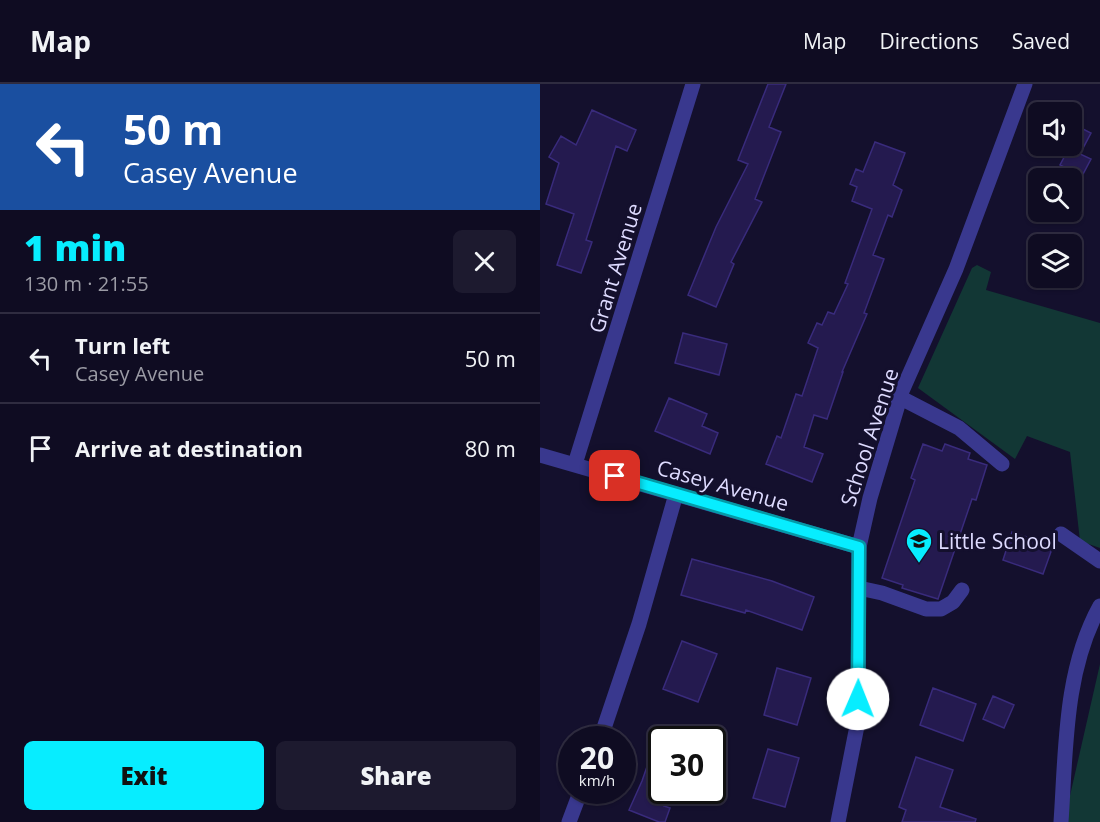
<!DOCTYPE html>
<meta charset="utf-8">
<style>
body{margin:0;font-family:"Open Sans",sans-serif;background:#1d1a2f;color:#f1f3f6;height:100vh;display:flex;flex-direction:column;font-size:22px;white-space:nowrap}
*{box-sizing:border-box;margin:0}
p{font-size:20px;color:#9b9ba5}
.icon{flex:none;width:33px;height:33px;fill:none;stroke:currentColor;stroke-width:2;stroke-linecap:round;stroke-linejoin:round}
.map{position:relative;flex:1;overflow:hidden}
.panel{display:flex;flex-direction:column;background:#0f0c22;width:540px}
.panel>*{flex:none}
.banner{background:#1a4fa0;color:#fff;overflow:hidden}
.fabs{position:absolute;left:488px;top:18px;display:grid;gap:12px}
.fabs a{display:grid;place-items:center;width:54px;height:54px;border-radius:9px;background:#0f0c22;box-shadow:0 2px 4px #0004,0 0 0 2px #2f2c40;font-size:30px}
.speed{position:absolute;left:18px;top:642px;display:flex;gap:12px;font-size:30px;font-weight:700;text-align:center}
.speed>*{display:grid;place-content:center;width:78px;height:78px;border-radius:50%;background:#0f0c22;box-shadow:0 2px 4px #0004,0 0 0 2px #2f2c40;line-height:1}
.speed small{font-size:15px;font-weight:400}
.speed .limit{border:3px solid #111;border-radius:9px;background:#fff;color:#111}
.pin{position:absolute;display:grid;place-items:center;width:51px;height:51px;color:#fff;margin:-26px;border-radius:12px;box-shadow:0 3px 9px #0006}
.me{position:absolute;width:66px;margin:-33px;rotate:1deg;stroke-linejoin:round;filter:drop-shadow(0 0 4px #0008)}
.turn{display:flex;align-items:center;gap:21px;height:126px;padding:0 24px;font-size:27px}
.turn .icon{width:78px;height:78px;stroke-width:2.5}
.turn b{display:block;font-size:42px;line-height:51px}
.round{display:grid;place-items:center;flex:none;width:63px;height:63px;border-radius:9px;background:#1d1a2f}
.summary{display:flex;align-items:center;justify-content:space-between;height:102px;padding:0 24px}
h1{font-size:36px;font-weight:800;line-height:45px;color:#07edff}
.action{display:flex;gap:12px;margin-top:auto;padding:12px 24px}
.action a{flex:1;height:69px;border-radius:9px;background:#07edff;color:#111;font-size:24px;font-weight:800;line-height:69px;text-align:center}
.action a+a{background:#1d1a2f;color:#f1f3f6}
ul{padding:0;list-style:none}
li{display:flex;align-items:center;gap:18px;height:90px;padding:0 24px;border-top:2px solid #2f2c40}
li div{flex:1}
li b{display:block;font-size:22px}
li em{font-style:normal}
header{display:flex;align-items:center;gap:36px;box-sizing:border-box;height:84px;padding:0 30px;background:#0f0c22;border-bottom:2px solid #2f2c40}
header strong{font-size:28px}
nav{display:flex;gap:33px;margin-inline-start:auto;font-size:21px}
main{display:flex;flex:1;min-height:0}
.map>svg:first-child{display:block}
</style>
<header>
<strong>Map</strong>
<nav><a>Map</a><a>Directions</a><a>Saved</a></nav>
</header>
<main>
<section class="panel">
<div class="banner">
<div class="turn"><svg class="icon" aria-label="left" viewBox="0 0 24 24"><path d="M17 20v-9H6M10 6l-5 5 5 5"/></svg><div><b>50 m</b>Casey Avenue</div></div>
</div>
<div class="summary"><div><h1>1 min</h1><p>130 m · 21:55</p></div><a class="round"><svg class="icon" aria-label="close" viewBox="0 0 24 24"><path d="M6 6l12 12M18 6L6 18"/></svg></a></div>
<ul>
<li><svg class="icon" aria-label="left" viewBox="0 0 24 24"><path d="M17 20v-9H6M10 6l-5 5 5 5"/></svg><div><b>Turn left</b><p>Casey Avenue</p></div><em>50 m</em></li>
<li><svg class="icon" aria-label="arrive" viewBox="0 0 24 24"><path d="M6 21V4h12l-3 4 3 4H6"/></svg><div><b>Arrive at destination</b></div><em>80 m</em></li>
</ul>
<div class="action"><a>Exit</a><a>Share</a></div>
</section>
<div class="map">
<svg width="560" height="738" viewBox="0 0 560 738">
<rect width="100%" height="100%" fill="#14102d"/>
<path fill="#123735" d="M437 181 451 188 446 206 560 239V464L540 457 530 368 487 352 475 375 378 304 432 184Z
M560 580V738H524Z"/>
<path fill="#241a4f" stroke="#392b7c" stroke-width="1.5" d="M228 0H246L229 43 241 48 215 115 222 118 191 178 194 180 176 223 148 211 176 143 208 80 198 76Z
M52 26 96 46 87 67 76 62 46 156 52 158 41 189 17 181 34 130 6 120 19 79 9 73 21 52 36 61Z
M531 39 551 49 540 70 551 75 542 92 520 81 529 64 531 65Z
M335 58 365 69 353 101 362 106 352 133 348 131 333 171 344 175 324 229 327 230 302 288H303L287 335 274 331 264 363 283 370 272 398 226 380 237 352 241 354 256 310 262 312 278 264 268 259 277 239 282 241 288 228 294 230 308 200 305 199 332 125 312 117 317 103 310 100 316 85 323 88Z
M143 249 187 260 179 291 135 279Z
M129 314 167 330 162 342 178 349 170 370 115 347Z
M383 360 402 367 405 360 430 369 428 375 447 381 436 416 432 415 398 515 362 504 363 501 342 494 375 396 371 394Z
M472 448 513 462 503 490 463 476Z
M152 475 232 497 274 513 262 546 206 526 205 529 141 511Z
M142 557 177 570 158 618 123 605Z
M237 584 271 594 257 641 224 631Z
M393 604 436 620 423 657 380 641Z
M453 612 474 621 464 644 443 635Z
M119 648H122V706L130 708 124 722 130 724 125 738H119L89 726 102 697Z
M228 665 259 674 245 723 213 714Z
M376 673 413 686 400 723 436 735 435 738H362L366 726 359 723Z"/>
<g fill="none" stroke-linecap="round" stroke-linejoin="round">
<path stroke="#39388e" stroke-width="15" d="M361 314 419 344 462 380
M0 371 319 463
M35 380 153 0
M521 450 560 477
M319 504 342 509 386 525H401L413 518 422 506
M60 656 99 540 136 410
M29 738 41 706
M298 738 318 637 319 463 330 414 362 307 416 185 485 0
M521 738C526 666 524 587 560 522"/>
</g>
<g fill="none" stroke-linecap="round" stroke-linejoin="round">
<g stroke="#059aa6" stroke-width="15">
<path id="route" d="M75 392 319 463 318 615"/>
</g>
<use href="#route" stroke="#07edff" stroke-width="10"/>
</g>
<defs>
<g id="school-pin" transform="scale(1.35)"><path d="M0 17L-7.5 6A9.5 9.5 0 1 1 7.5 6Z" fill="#07edff" stroke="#14102d"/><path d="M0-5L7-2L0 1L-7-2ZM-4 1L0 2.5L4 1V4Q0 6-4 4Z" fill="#111"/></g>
</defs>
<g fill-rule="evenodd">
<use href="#school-pin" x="379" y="457"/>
</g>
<g text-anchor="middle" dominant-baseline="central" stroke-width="6" stroke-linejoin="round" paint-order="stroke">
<g font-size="21" fill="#dedbff" stroke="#14102d">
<text transform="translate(75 184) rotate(-73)">Grant Avenue</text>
<text transform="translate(329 353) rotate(-72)">School Avenue</text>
<text transform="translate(183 401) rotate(16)">Casey Avenue</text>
</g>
<g font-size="21" fill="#dedbff" stroke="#14102d" text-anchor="start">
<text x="398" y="457">Little School</text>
</g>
</g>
</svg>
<div class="fabs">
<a><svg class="icon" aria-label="sound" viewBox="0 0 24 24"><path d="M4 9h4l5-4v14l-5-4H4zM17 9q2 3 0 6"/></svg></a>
<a><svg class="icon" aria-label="search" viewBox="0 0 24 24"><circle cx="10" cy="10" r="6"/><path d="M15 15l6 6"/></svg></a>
<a><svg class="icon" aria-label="layers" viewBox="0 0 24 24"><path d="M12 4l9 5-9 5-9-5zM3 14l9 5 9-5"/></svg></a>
</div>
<div class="speed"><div>20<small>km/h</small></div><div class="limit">30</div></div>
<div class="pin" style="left:75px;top:392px;background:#d93025"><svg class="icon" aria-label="arrive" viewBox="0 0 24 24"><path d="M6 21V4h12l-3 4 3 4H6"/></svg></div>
<svg class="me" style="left:318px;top:615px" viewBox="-20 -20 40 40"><circle r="19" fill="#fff"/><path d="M0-13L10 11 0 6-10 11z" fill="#07edff"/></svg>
</div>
</main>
